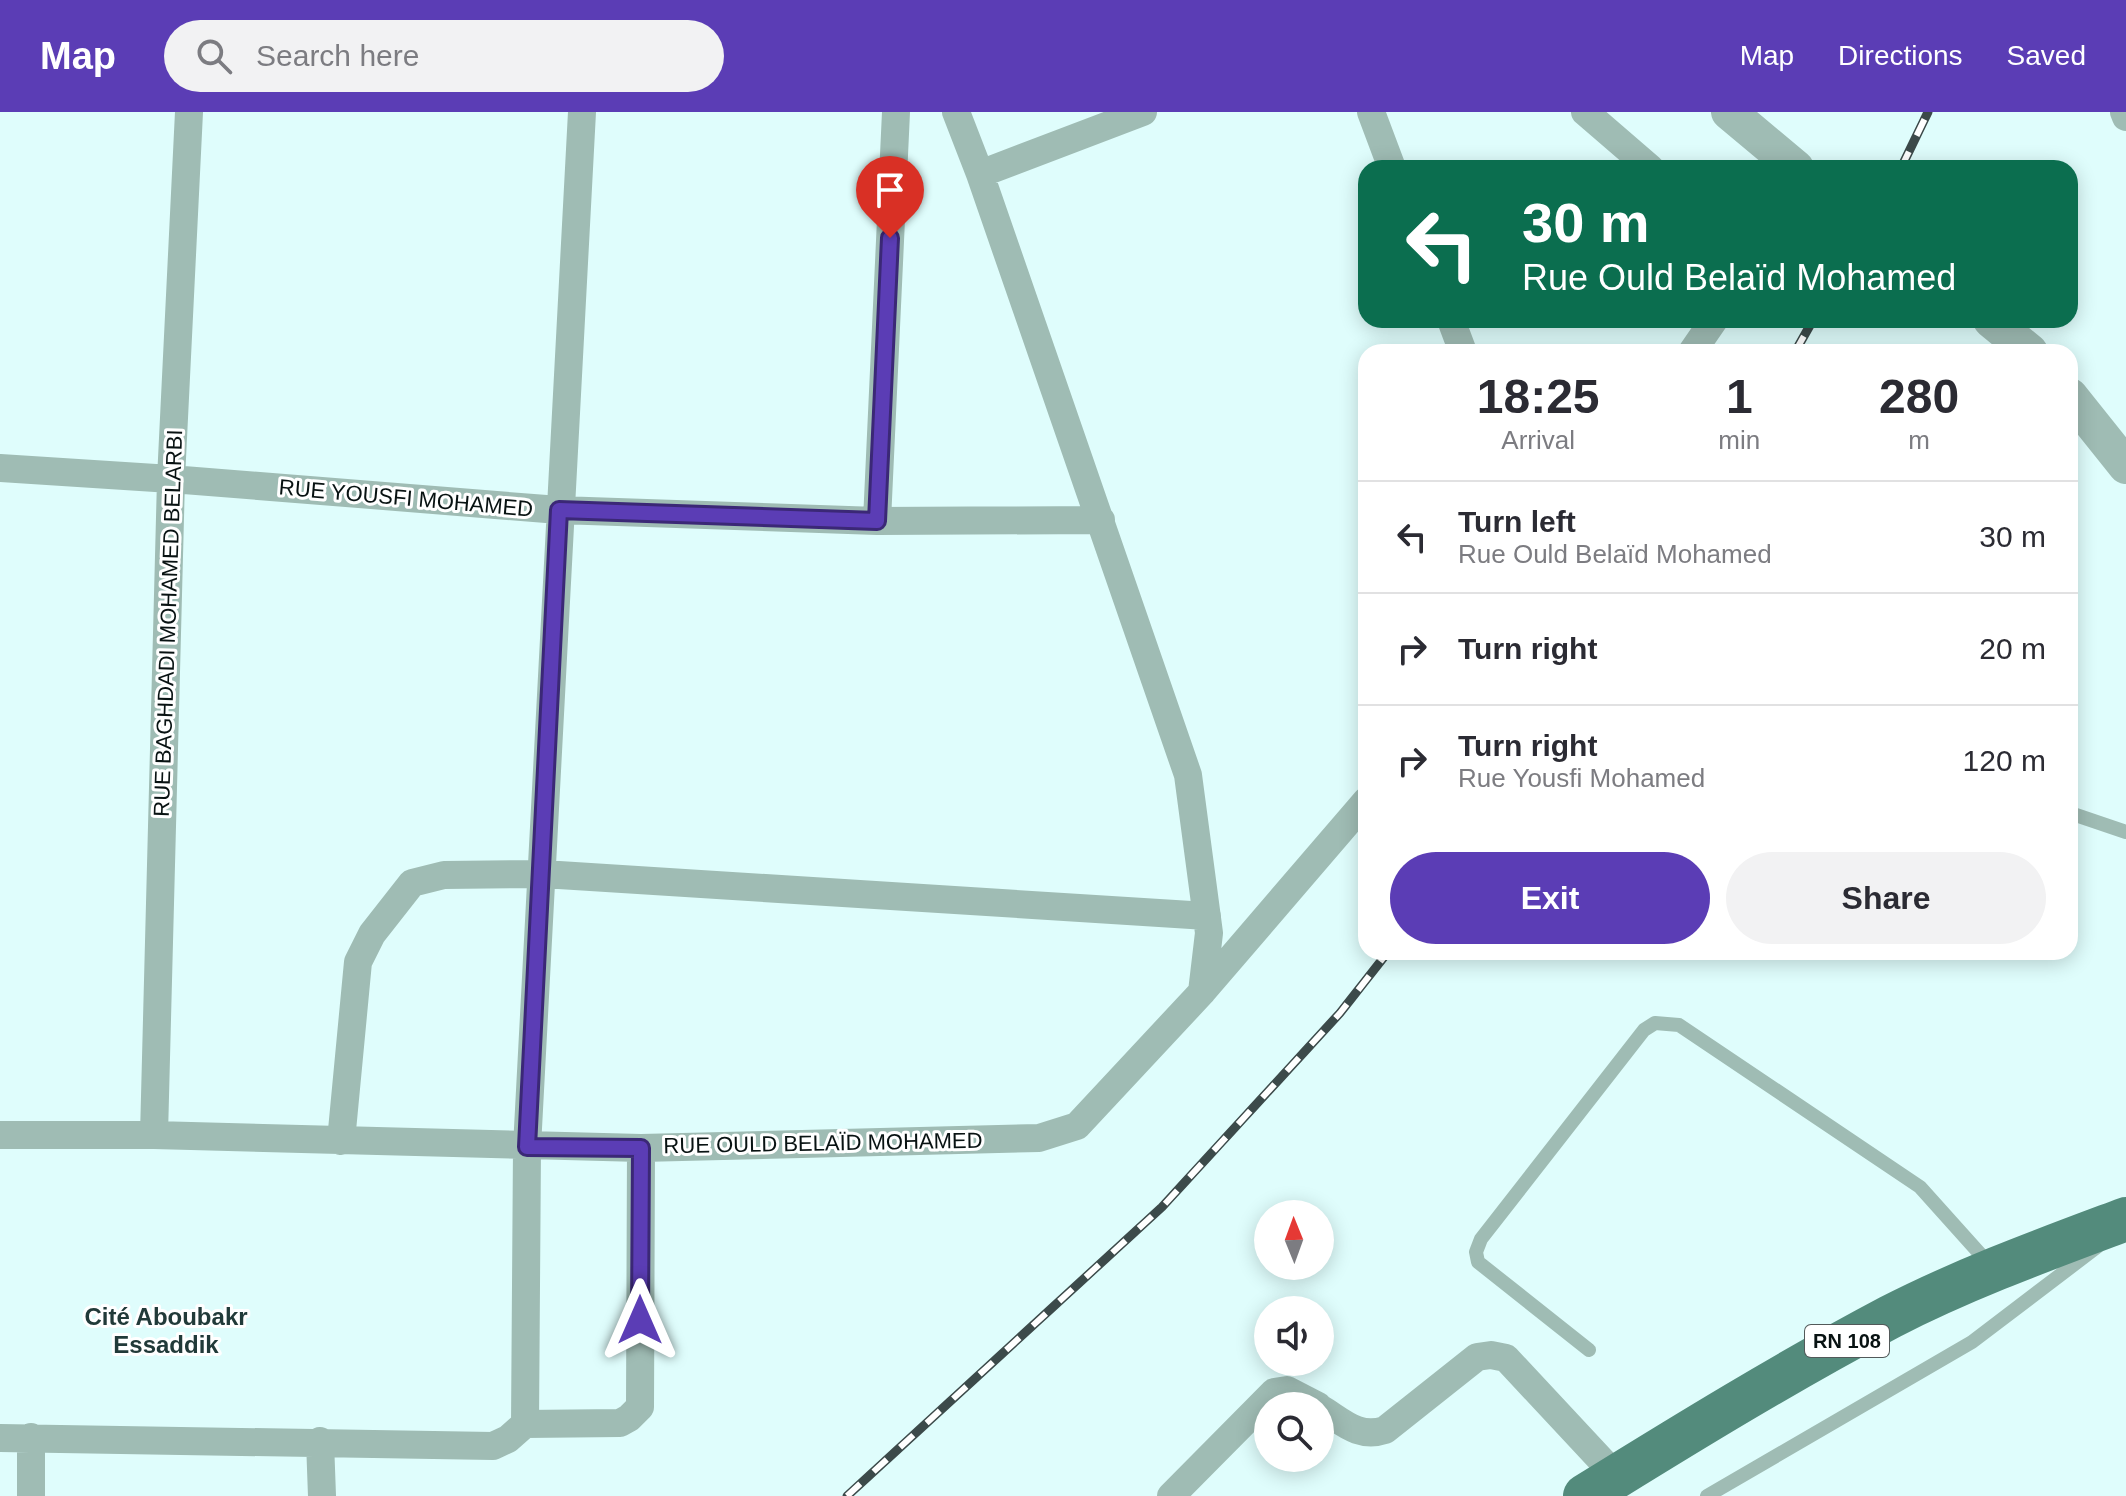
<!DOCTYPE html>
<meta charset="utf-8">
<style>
body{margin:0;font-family:Arial,sans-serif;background:#f2f2f3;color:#2b2b33;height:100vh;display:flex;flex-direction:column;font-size:30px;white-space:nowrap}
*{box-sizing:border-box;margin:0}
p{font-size:26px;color:#7c7c81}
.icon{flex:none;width:44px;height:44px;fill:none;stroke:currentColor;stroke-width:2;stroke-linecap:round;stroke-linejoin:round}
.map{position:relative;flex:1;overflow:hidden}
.panel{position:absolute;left:1358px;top:232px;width:720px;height:616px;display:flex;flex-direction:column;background:#fff;border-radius:24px;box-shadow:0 4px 20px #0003}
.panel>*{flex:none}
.banner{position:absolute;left:1358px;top:48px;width:720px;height:168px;border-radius:24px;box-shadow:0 4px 20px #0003;background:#0b6e4f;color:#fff;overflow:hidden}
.needle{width:52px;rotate:359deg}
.controls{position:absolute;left:1254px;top:1088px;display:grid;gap:16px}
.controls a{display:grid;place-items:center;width:80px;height:80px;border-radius:50%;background:#fff;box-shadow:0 4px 20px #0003;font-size:40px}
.pin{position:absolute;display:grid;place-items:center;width:68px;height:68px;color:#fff;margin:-82px -34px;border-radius:50% 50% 50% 0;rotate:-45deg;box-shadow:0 0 8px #0007}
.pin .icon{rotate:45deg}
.me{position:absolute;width:88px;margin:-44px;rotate:0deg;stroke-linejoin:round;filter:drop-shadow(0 0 6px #0008)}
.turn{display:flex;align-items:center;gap:28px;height:168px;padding:0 32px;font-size:36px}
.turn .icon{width:104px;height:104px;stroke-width:2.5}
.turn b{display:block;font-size:56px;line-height:68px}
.eta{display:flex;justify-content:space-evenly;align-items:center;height:136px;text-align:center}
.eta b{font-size:48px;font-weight:700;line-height:56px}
.primary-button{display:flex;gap:16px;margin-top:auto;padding:16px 32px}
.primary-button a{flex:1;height:92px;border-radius:48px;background:#5b3db5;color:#fff;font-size:32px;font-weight:700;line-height:92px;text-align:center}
.primary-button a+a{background:#f2f2f3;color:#2b2b33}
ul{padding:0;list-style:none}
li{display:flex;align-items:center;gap:24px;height:112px;padding:0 32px;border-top:2px solid #e1e1e2}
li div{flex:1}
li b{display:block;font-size:30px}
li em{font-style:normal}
header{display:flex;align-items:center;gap:48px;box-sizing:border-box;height:112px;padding:0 40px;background:#5b3db5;color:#fff}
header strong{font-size:38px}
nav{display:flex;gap:44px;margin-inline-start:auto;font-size:28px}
.search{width:560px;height:72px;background:#f2f2f3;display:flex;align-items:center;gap:20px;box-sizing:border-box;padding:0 28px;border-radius:44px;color:#7c7c81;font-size:30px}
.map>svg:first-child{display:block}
</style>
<header>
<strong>Map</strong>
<div class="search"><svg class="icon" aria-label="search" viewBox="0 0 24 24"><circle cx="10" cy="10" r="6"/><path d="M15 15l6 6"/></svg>Search here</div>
<nav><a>Map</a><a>Directions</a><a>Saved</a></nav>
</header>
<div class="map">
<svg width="2126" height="1384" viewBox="0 0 2126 1384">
<rect width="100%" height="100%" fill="#dffdfc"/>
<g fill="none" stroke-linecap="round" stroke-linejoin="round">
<path stroke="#9fbcb4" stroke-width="14" d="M2070 701 2126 720
M1589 1238 1478 1150 1476 1140 1481 1127 1644 918 1655 911 1679 913 1920 1075 1990 1153
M1707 1384 1972 1230 2097 1135"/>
<path stroke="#9fbcb4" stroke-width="28" d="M956 0 980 62 1188 663 1209 821 1202 880
M1371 0 1392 56
M1585 0 1650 56
M2124 0 2126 5
M980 62 1143 0
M1451 208 1463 240
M1692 240 1714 208
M0 356 171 367 559 398 877 409 1101 408
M877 409 896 0
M0 1023H154L641 1036 1039 1026 1077 1014 1202 880 1366 689
M154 1023 171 367 189 0
M341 1029 358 850 372 822 412 771 444 763 543 762 1207 804
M1320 1296C1342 1309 1358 1327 1385 1318L1477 1245 1491 1243 1506 1246 1617 1365
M525 1312 527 1035 582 0
M31 1325V1384
M0 1326 493 1334 508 1327 525 1312 620 1311 629 1306 640 1295 641 1036
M320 1329 322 1384
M1171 1384 1274 1280 1287 1278 1318 1294"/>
<path stroke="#9fbcb4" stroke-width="36" d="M1729 0 1796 56
M1991 208 2030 240
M2070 284 2126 354"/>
<path stroke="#538b7c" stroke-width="44" d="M1585 1384C1685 1322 1786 1260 1890 1205 1966 1166 2046 1137 2126 1107"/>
<g stroke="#3c4a4a" stroke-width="9">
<path id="rail" d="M1901 56 1928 0
M1795 240 1813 208
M847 1384 1162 1095 1340 901 1388 840"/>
</g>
<use href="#rail" stroke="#fff" stroke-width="6" stroke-dasharray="18" stroke-linecap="butt"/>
</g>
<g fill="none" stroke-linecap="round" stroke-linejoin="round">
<g stroke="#3b2876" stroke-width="20">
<path id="route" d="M640 1208 641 1036 527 1035 559 398 877 409 890 126"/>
</g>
<use href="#route" stroke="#5b3db5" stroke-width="14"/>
</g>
<g text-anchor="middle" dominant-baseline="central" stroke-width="6" stroke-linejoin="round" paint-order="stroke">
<rect fill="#fff" stroke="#525959" stroke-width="2" x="1805" y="1213" width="84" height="32" rx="6"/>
<g font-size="20" font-weight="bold" fill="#081212">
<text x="1847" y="1229">RN 108</text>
</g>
<g font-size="22" fill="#081212" stroke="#fff">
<text transform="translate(406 386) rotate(5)">RUE YOUSFI MOHAMED</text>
<text transform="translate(168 511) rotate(-88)">RUE BAGHDADI MOHAMED BELARBI</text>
<text transform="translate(823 1031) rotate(-1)">RUE OULD BELAÏD MOHAMED</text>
</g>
<g font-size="24" font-weight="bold" fill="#213a39" stroke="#fff">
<text x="166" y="1204">Cité Aboubakr<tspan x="166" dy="28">Essaddik</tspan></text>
</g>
</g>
</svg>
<div class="controls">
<a><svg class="needle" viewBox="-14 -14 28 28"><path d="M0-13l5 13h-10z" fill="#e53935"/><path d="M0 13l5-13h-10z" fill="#7c7c81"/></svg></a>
<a><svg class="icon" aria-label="sound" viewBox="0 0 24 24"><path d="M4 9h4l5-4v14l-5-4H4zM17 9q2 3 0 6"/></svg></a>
<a><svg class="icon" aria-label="search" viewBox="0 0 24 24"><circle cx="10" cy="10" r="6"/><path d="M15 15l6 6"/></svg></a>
</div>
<div class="pin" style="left:890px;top:126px;background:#d93025"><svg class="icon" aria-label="arrive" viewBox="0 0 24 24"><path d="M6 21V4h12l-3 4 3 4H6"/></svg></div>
<svg class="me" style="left:640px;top:1208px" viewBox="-20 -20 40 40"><path d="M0-17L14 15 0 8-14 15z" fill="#5b3db5" stroke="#fff" stroke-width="4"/></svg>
<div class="banner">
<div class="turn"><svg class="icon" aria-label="left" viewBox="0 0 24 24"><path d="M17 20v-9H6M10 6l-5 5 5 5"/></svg><div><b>30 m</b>Rue Ould Belaïd Mohamed</div></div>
</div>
<section class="panel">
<div class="eta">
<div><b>18:25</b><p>Arrival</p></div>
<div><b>1</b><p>min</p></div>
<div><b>280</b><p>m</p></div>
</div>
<ul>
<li><svg class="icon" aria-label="left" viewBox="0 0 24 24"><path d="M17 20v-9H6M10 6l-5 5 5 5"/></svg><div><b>Turn left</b><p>Rue Ould Belaïd Mohamed</p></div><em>30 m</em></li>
<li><svg class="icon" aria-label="right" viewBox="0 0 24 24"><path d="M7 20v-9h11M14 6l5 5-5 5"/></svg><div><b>Turn right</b></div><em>20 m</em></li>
<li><svg class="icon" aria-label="right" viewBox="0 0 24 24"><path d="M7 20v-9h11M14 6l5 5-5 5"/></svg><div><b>Turn right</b><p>Rue Yousfi Mohamed</p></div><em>120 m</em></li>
</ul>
<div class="primary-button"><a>Exit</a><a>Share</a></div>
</section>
</div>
